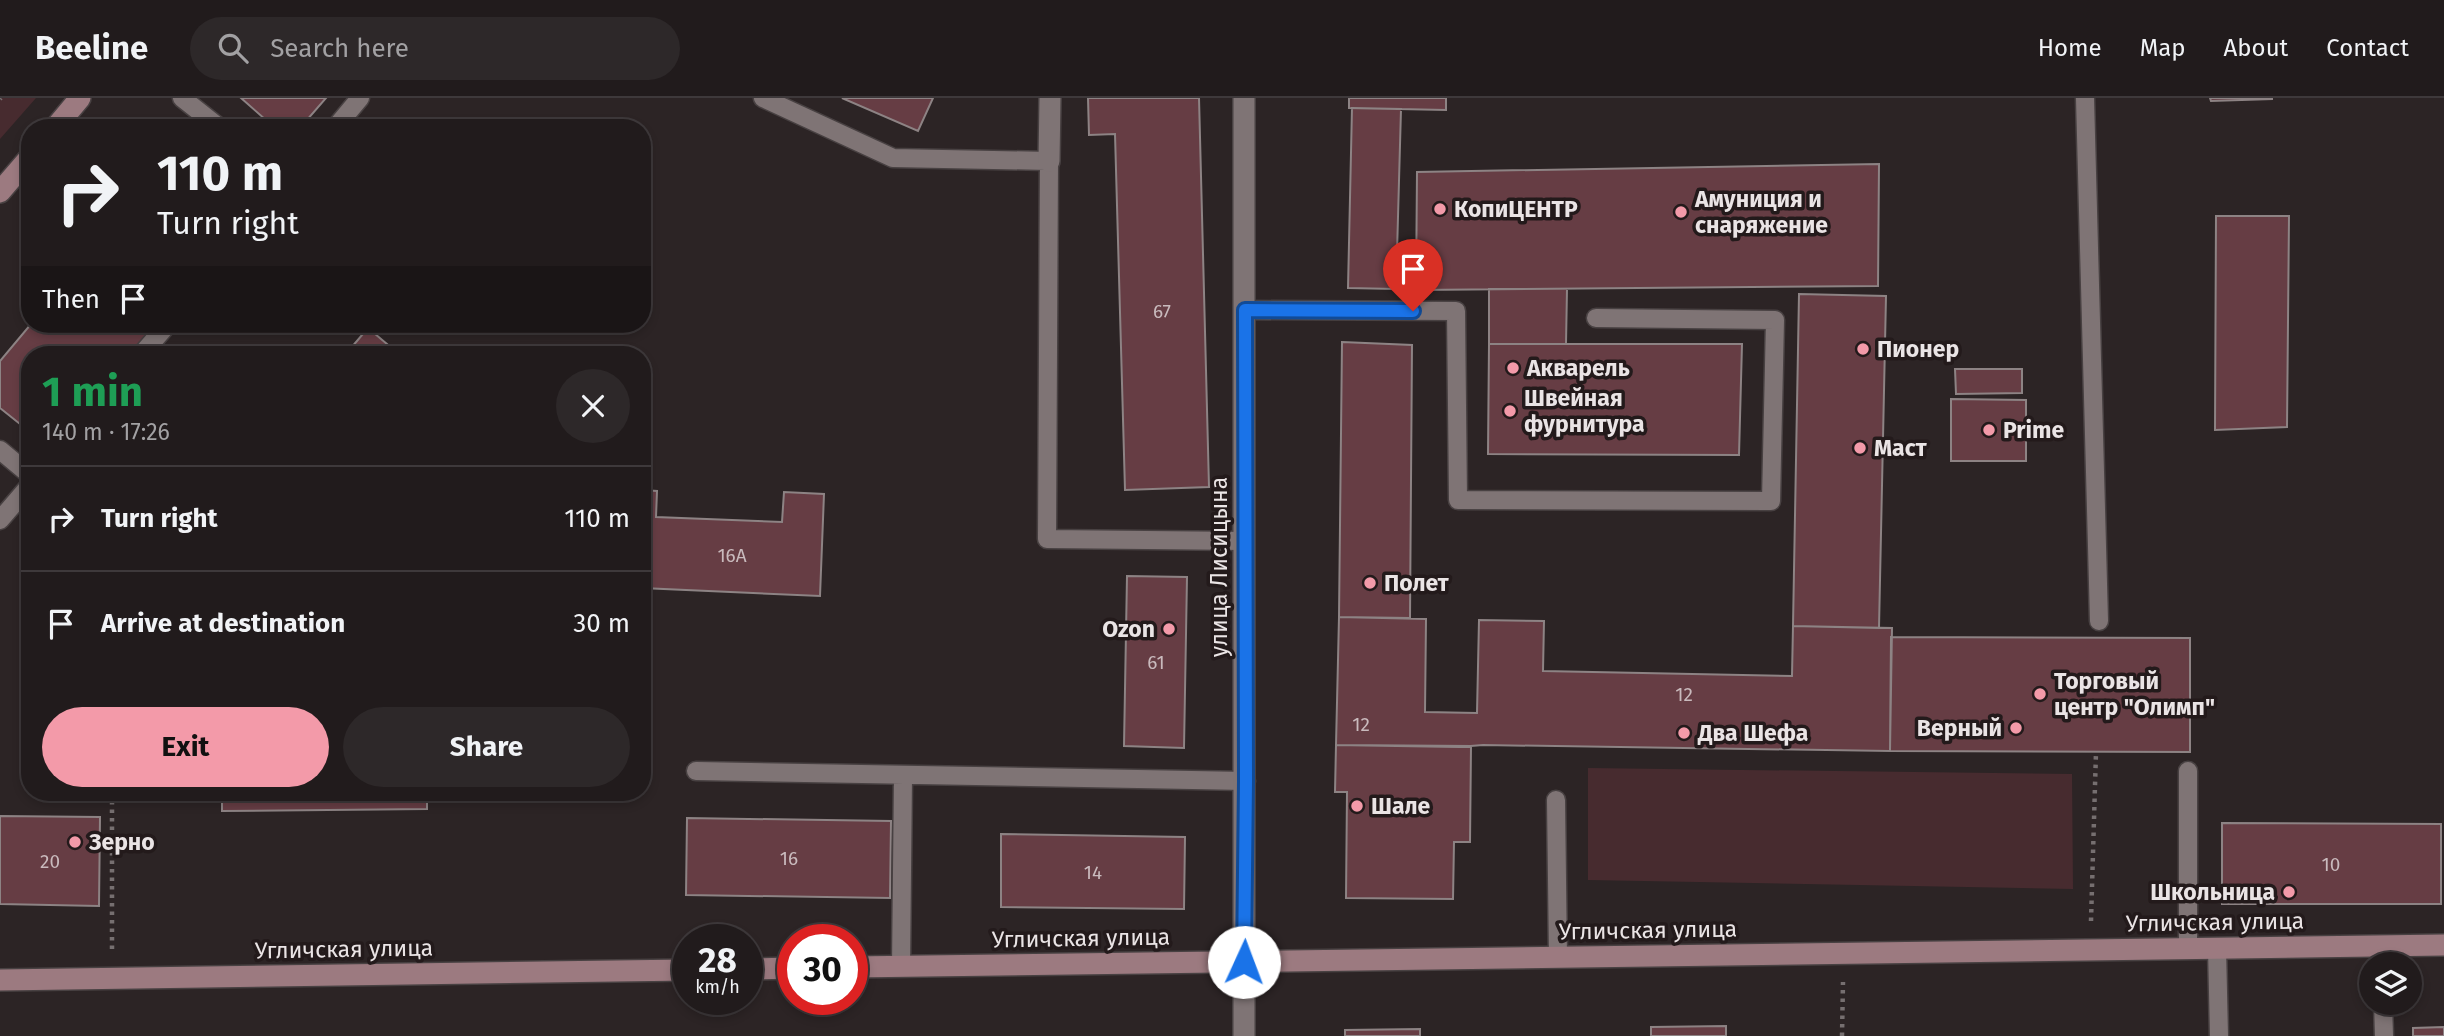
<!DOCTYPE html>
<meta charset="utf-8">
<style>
body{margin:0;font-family:"Fira Sans",sans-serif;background:#2d2829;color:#f1f3f6;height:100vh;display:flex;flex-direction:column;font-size:26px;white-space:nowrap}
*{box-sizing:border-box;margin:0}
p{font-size:23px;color:#a2a1a3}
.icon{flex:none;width:38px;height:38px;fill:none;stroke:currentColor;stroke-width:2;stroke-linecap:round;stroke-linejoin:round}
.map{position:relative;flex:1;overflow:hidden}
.sheet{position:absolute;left:21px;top:248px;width:630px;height:455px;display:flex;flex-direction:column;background:#211b1c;border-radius:28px;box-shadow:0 4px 10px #0003,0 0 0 2px #3e393b}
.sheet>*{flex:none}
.top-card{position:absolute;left:21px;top:21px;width:630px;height:214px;border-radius:28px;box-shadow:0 4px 10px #0003,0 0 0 2px #3e393b;background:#211b1c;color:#f1f3f6;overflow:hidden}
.fabs{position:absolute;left:2359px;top:854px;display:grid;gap:14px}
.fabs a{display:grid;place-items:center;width:63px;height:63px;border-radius:50%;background:#211b1c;box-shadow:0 4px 10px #0003,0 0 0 2px #3e393b;font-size:35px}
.speed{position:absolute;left:672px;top:826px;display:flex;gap:14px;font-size:35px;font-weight:700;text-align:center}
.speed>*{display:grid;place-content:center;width:91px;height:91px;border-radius:50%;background:#211b1c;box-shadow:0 4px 10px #0003,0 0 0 2px #3e393b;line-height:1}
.speed small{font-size:18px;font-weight:400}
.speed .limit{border:10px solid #d22;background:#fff;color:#111}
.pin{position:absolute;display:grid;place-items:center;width:60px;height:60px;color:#fff;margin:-72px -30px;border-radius:50% 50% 50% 0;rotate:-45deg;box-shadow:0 0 7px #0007}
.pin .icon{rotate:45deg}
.me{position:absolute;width:77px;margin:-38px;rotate:2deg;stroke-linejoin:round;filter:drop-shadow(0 0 5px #0008)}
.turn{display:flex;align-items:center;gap:24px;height:147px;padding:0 21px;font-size:32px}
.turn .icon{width:91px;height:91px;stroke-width:2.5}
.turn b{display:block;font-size:49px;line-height:60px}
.then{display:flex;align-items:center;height:66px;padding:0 21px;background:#0003;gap:14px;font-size:26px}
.round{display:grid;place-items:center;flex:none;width:74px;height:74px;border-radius:37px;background:#2d2829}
.overview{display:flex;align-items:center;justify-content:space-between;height:119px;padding:0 21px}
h1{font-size:42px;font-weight:700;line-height:52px;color:#1e9e55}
.cta{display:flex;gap:14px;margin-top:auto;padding:14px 21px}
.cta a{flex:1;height:80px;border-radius:42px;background:#f39aa9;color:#111;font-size:28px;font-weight:700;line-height:80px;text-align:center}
.cta a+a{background:#2d2829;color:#f1f3f6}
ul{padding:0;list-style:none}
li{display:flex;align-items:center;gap:21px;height:105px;padding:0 21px;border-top:2px solid #3e393b}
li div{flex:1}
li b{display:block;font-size:26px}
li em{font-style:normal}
header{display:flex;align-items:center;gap:42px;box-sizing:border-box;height:98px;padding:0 35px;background:#211b1c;border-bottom:2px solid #3e393b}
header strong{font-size:33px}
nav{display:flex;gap:38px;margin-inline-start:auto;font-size:24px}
.search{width:490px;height:63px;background:#2d2829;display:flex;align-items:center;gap:18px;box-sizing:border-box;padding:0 24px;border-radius:38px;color:#a2a1a3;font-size:26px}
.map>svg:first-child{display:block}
</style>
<header>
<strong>Beeline</strong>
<div class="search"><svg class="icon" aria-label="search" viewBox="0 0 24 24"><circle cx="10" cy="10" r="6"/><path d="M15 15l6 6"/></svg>Search here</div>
<nav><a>Home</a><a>Map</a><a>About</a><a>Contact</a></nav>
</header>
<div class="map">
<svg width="2444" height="938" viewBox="0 0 2444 938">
<rect width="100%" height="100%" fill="#2c2425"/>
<path fill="#472b2f" d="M0 0H36L0 41Z
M1588 670 2072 676 2073 791 1588 782Z"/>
<path fill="#663d44" stroke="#8d8384" stroke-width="2" d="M241 0H326L300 30H275Z
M842 0H933L918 33Z
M1088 0H1199L1209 389 1125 392 1115 36 1089 37Z
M1349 0H1446V12L1349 10Z
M2210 0H2272V1L2211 3Z
M1352 10 1401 11 1396 191 1348 190Z
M1879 66 1878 188 1416 192 1417 74Z
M2216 118H2289L2287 329 2215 332Z
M1489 191H1567L1566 246H1489Z
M1799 196 1886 198 1879 530 1793 528Z
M31 226H156L130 257H30V334L0 310V263Z
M368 230 400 257H345Z
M1342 244 1412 247 1410 520 1339 519Z
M1489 246H1742L1739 357 1488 356Z
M1955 271H2022V295L1956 296Z
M1951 301 2026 302V363H1951Z
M642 392 657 393 656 419 782 424 784 394 824 396 820 498 642 490Z
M1127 478 1187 479 1184 650 1124 648Z
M1339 519 1426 521 1425 614 1477 615 1479 522 1544 523 1543 573 1792 578 1793 528 1892 530 1890 653 1483 647 1458 649 1336 647Z
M1891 539 2190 540V654L1890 653Z
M1336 647 1471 648 1470 744H1454L1453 801 1346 800 1347 694H1335Z
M222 695H427V711L222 713Z
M0 718 100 719 99 808 0 806Z
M687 720 891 723 890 800 686 797Z
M2222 725 2441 726V806H2222Z
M1001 736 1185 739 1184 811 1001 809Z
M1726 928V938H1651V929Z
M2444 929V938H2413V930Z
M1420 931V938H1345V932Z"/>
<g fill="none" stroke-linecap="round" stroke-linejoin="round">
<g stroke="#484142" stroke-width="21">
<path id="lane" d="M182 0 220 30
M763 0 893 60 1049 63 1047 441 1245 443
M2085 0 2099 523
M335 30 360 0
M1245 212 1456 213 1458 402 1771 403 1775 222 1596 220
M141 257 168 226
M0 352 30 377
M0 422 30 387
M696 673 1246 683
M2188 673V851
M1556 702 1558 860
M2382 848V866
M2217 850 2219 938
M901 869 903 678
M2383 905 2384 938"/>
</g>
<g stroke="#484142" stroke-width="24">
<path id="street" d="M1244 0V938
M1049 63 1050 0"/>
</g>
<g stroke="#484142" stroke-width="24">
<path id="secondary" d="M55 30 80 0
M0 94 30 59
M852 869 2444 847
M747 871 793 870
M0 882 688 872"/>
</g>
<path stroke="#766f70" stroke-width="4.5" stroke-dasharray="3.5 5" stroke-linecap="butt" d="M0 1 1 0
M2091 823 2096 654
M112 851V695
M1842 938 1843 884"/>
<use href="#lane" stroke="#7f7475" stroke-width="18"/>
<use href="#street" stroke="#7f7475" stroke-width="21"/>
<use href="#secondary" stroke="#9c7a80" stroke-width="21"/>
</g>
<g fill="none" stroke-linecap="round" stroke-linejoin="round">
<g stroke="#114b97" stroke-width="18">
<path id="route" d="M1244 864 1246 683 1245 212 1413 213"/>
</g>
<use href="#route" stroke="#1a73e8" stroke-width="12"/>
</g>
<g fill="#f39aa9" stroke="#231a1b" stroke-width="2.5">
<circle cx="1440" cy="111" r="7"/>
<circle cx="1681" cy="114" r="7"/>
<circle cx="1863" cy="251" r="7"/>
<circle cx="1513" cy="270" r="7"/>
<circle cx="1510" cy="313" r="7"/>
<circle cx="1989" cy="332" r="7"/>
<circle cx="1860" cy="350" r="7"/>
<circle cx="1370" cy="485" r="7"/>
<circle cx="1169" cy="531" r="7"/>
<circle cx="2040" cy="596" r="7"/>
<circle cx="2016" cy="630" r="7"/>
<circle cx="1684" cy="635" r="7"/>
<circle cx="1357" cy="708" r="7"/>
<circle cx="75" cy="744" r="7"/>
<circle cx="2289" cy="794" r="7"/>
</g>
<g text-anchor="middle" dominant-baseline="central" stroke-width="7" stroke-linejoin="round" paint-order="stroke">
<g font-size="19" fill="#c9babd">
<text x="1162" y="213">67</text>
<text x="732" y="457">16А</text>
<text x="1156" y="564">61</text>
<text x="1684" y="596">12</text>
<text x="1361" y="626">12</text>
<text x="789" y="760">16</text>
<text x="50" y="763">20</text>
<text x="2331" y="766">10</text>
<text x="1093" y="774">14</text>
</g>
<g font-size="23" font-weight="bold" fill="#eae4e5" stroke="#231a1b" text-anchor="start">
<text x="1695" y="101">Амуниция и<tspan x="1695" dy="26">снаряжение</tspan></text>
<text x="1454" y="111">КопиЦЕНТР</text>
<text x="1877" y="251">Пионер</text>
<text x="1527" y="270">Акварель</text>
<text x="1524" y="300">Швейная<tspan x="1524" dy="26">фурнитура</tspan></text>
<text x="2003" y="332">Prime</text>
<text x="1874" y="350">Маст</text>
<text x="1384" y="485">Полет</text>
<text x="1155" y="531" text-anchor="end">Ozon</text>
<text x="2054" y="583">Торговый<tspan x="2054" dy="26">центр "Олимп"</tspan></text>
<text x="2002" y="630" text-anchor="end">Верный</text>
<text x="1698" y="635">Два Шефа</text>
<text x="1371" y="708">Шале</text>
<text x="89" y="744">Зерно</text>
<text x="2275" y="794" text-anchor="end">Школьница</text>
</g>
<g font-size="23" fill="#eae4e5" stroke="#231a1b">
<text transform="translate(1219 469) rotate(-90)">улица Лисицына</text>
<text transform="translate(2215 824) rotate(-1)">Угличская улица</text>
<text transform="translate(1648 832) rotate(-1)">Угличская улица</text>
<text transform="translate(1081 840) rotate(-1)">Угличская улица</text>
<text transform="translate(344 851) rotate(-1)">Угличская улица</text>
</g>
</g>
</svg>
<div class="fabs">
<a><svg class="icon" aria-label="layers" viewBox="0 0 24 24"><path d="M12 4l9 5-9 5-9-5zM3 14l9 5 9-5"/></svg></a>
</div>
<div class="speed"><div>28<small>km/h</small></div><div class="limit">30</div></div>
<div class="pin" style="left:1413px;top:213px;background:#d93025"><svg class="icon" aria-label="arrive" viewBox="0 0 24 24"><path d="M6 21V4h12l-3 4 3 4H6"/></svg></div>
<svg class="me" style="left:1244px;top:864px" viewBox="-20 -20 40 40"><circle r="19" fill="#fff"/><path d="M0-13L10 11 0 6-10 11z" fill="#1a73e8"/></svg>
<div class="top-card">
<div class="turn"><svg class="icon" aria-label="right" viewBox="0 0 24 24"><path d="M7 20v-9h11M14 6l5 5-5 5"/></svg><div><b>110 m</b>Turn right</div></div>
<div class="then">Then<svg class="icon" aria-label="arrive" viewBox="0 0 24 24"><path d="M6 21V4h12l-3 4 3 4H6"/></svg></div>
</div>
<section class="sheet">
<div class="overview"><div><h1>1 min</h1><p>140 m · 17:26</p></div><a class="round"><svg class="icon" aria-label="close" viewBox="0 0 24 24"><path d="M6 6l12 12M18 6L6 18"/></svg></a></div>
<ul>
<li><svg class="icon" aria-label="right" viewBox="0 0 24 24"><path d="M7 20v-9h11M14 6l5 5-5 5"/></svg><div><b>Turn right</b></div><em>110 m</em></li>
<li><svg class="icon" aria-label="arrive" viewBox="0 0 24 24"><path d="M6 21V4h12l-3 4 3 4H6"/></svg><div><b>Arrive at destination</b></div><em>30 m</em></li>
</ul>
<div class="cta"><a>Exit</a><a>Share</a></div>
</section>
</div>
